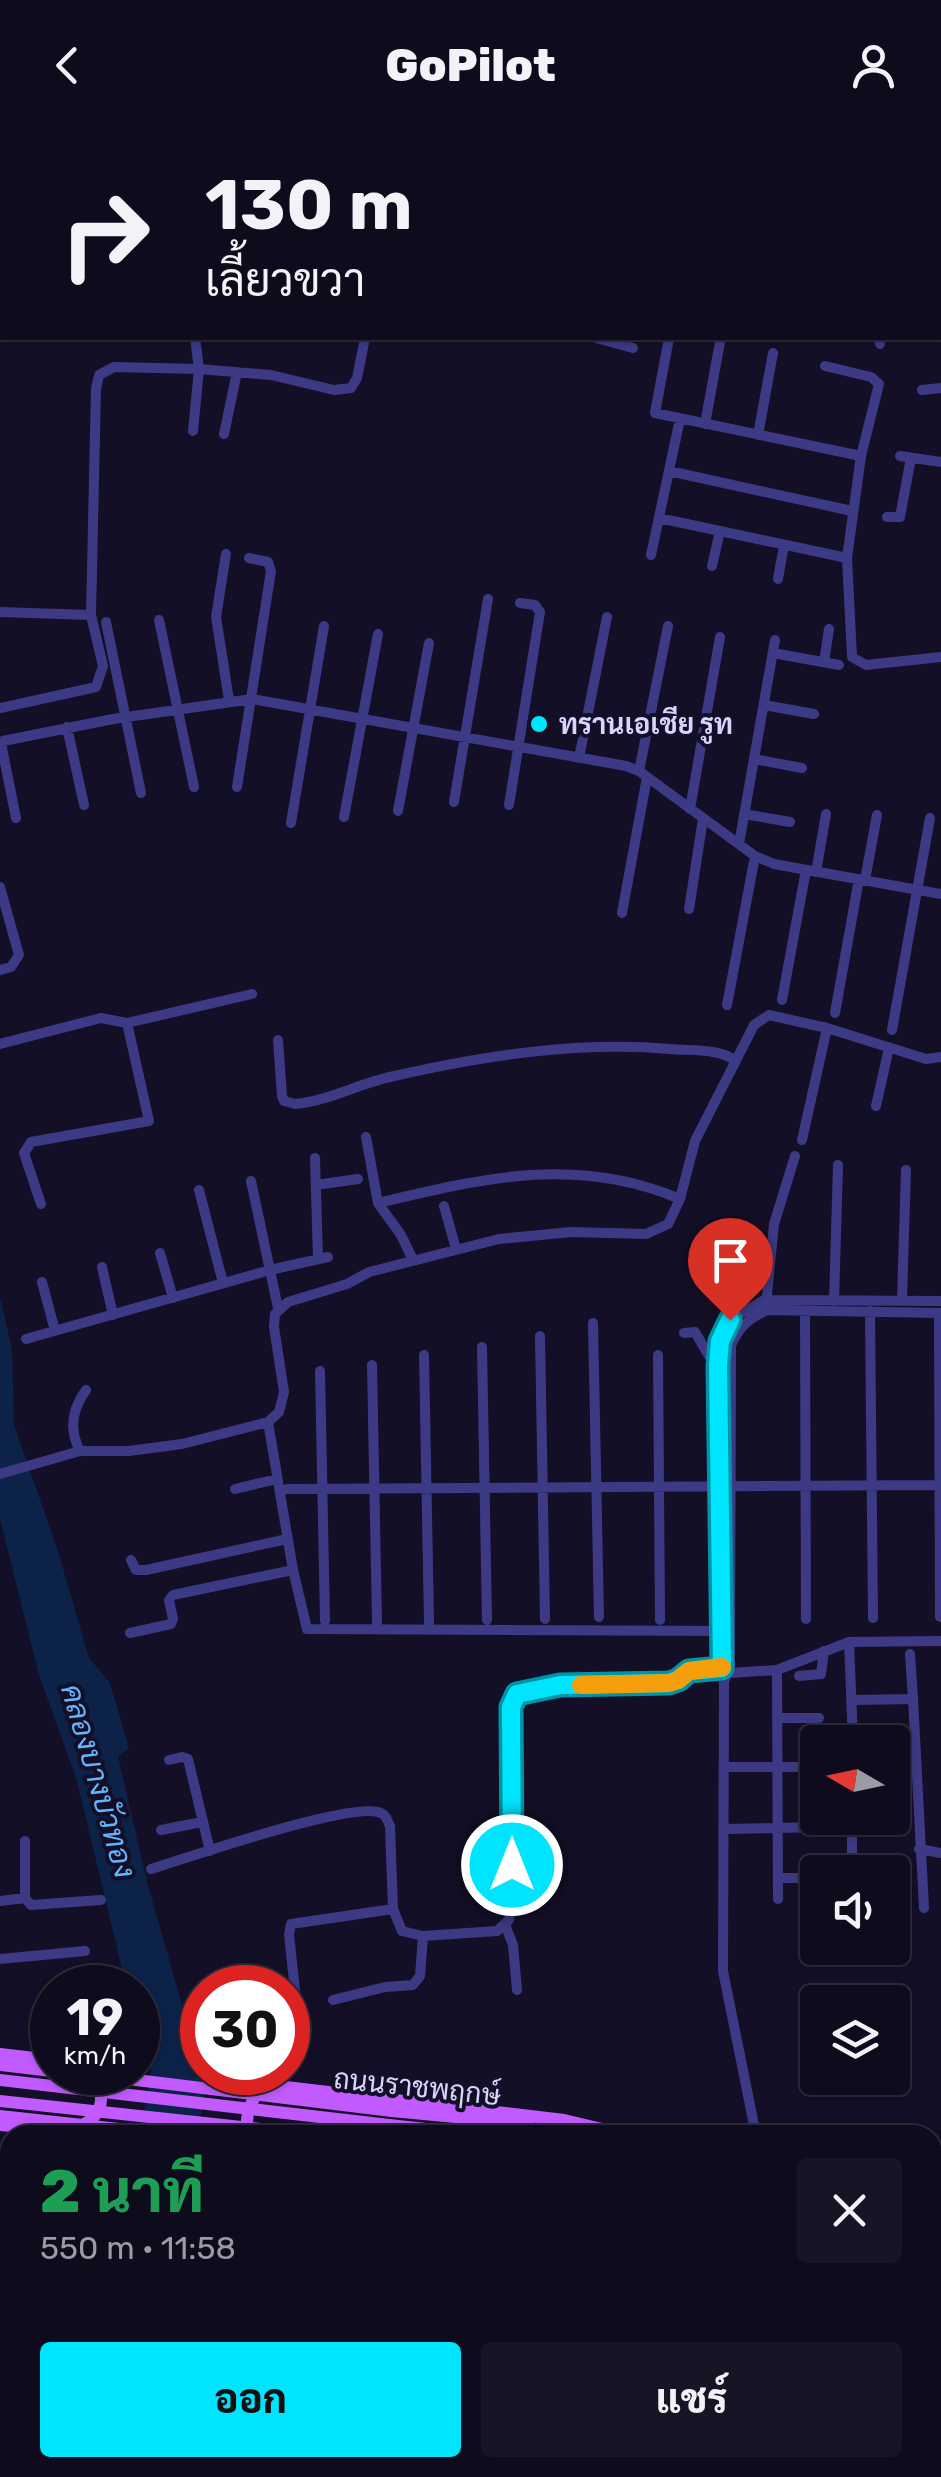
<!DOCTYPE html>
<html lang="th">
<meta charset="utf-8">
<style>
body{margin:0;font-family:Rubik,Sarabun,sans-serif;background:#171425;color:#f1f3f6;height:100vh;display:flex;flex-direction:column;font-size:38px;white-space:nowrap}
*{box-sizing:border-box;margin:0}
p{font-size:32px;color:#9b9ba3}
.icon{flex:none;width:55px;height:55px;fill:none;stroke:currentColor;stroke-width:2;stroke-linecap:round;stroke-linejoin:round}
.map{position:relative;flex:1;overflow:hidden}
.details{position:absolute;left:0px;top:1995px;width:942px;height:352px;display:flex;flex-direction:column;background:#0e0b1c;border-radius:30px 30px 0 0;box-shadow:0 2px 8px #0004,0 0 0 2px #2e2b3b}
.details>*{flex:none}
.hud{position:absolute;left:0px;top:0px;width:942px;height:210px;box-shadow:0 2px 8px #0004,0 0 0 2px #2e2b3b;background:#0e0b1c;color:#f1f3f6;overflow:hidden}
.needle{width:65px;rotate:279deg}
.buttons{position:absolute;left:800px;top:1595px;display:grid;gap:20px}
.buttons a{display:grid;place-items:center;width:110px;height:110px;border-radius:10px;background:#0e0b1c;box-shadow:0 2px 8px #0004,0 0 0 2px #2e2b3b;font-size:50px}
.speed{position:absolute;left:30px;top:1835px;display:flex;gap:20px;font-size:50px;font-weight:700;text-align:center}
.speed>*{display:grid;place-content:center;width:130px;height:130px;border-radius:50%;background:#0e0b1c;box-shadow:0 2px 8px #0004,0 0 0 2px #2e2b3b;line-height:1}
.speed small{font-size:25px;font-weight:400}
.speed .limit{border:15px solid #d22;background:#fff;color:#111}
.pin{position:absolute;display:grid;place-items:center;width:85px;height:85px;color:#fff;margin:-102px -42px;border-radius:50% 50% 50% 0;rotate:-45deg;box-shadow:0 0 10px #0007}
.pin .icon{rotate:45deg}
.me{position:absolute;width:110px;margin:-55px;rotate:0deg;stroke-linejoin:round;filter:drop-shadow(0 0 8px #0008)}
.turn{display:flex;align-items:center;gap:35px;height:210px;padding:0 40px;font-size:45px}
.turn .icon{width:130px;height:130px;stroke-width:2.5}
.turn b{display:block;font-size:70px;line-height:85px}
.round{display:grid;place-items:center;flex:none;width:105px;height:105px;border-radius:10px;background:#171425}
.summary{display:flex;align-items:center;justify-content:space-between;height:170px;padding:0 40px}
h1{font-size:60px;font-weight:800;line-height:75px;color:#1e9e55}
.cta{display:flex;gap:20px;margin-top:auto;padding:20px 40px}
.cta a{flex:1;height:115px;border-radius:10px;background:#00e5ff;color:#111;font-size:40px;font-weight:800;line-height:115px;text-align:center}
.cta a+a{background:#171425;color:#f1f3f6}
header{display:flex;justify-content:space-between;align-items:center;height:130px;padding:0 40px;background:#0e0b1c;font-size:45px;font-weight:800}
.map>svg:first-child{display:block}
</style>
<header><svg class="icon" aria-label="back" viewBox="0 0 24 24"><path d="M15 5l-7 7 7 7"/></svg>GoPilot<svg class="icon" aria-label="person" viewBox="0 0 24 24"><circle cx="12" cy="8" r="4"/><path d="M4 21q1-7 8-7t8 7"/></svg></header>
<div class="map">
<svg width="941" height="2347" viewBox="0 0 941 2347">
<rect width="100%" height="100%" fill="#130f26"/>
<path fill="#0c2248" d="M0 1167 12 1219 14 1295 58 1421 89 1528 110 1553 129 1618 118 1626 146 1748 205 1956 198 2005H140C145 1975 154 1942 151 1910 149 1892 138 1878 138 1858L130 1857 122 1839 77 1651 38 1542 0 1390Z
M44 2338H118L115 2347H42Z"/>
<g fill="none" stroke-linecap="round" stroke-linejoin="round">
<path stroke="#0c2248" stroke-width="10" d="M932 2242H941"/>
<path stroke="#3d3a85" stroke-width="10" d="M595 0 607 2
M838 0V2
M534 2 535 0
M581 2V0
M783 2V0
M0 98H2
M596 208 633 218
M669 208 655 283 861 326
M879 208 880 214
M825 236 871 247 879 254 861 326 847 428 852 527 866 535 941 527
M922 260 941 258
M705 294 720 212
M193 301 199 239 195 208
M224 304 237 242
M758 305 773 223
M900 326 941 332
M669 341 852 381
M887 387H900L911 328
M659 388 847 428
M226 424 216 487 229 570
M651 425 680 289
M712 436 720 401
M778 449 784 415
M0 482 91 485
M159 490 194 657
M106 492 141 663
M773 523 839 535
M824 532 829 499
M764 575 814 584
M0 578 96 557 103 536 91 485 96 259 99 245 114 237 199 239 271 245 334 260 351 258 357 248 365 208
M67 597 84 675
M579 628 607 487
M754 629 802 638
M639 641 668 496
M237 657 271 441 268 432 249 428
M454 672 488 469
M509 675 540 482 535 475 520 473
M690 679 720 507
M398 681 429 513
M744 684 790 692
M344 687 378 504
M16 688 2 618 3 611 113 589 252 569 626 636 639 641 755 726 774 734 941 764
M291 693 324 496
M739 714 775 510
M816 742 826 684
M865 750 877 685
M0 757 19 825 11 837 0 840
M689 779 703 689
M622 783 647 647
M782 870 806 740
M727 875 755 726
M835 883 859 749
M892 900 930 688
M278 910 282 966 284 971 295 974C328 971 358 954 390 947 482 926 575 911 670 919 691 921 719 918 736 931
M0 914 101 888 127 893 252 864
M876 976 889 918
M366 1007 378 1073 401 1105 413 1130
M802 1010 827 898
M315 1028 318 1129
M251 1051 278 1178
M316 1055 358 1049
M199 1060 223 1153
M378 1073C483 1048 577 1025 680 1069
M41 1074 24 1023 31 1012 149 991 127 893
M444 1076 456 1119
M160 1123 173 1168
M102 1137 113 1185
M42 1152 55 1201
M902 1170 906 1040
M834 1171 838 1035
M766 1174 774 1094 795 1026
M805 1181 806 1489
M870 1181 873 1488
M939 1183 940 1487
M593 1193 599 1487
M684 1203 695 1202 709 1226H719
M540 1206 545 1489
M26 1209 270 1140 328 1127
M482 1217 487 1490
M424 1225 429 1492
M658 1225 660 1490
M372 1235 377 1492
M320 1241 325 1491
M268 1292 293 1440 307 1499 730 1501
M80 1321C69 1300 72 1279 86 1260
M0 1344 80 1321H129L182 1314 268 1292 279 1282 284 1262 274 1197 275 1184 288 1172 347 1154 369 1142 499 1109 571 1102 646 1104 668 1094 680 1069 695 1011 754 895 769 885 827 898 926 929 941 927
M235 1359 277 1349
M287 1359 941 1355
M131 1430 136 1440H146L287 1409
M130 1503 171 1494 173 1489 169 1470 173 1465 293 1440
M849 1512 853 1612
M910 1524 913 1569
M728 1537 722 1538 718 1235 719 1211 730 1190 764 1170 941 1171
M777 1540 778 1769
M730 1543 777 1540 849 1512 941 1511
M799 1546 821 1544 824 1521
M853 1570 913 1569 924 1778
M778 1588H819
M169 1630 182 1627 188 1629 210 1721
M725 1637H818
M725 1699 819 1697
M161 1700 202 1692
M919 1719 941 1723
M852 1737V1688
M151 1739C187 1728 354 1670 381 1683 387 1686 387 1690 390 1696L393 1779 402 1801 423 1806 497 1801 509 1790 511 1773V1577L517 1564 560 1555 669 1553 678 1551 689 1541 722 1538 724 1551
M778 1748H818
M25 1768V1711
M0 1771 25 1768 31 1775 101 1770
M506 1797 513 1815 517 1860
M0 1829 85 1821
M333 1870 385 1857 413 1855 420 1846 423 1806
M297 1880 289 1804 291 1794 393 1779
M756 2005 723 1841 724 1552 730 1537 731 1215C740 1196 749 1188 768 1180L941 1183
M0 2170 3 2156
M412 2338 413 2347
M475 2338 476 2347
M810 2338 811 2347
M295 2347V2338
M357 2347 358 2338"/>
<path stroke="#c25bff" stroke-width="12" d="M0 1924 52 1930
M0 1935 52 1941
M392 1981 529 1994
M0 1995C27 1997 85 2011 99 1979 105 1964 97 1953 88 1942
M389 1995 482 2005
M613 2003 641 2005
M248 2005C244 1986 251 1963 269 1955L564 1990 619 2003
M932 2036 941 2037
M932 2053 941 2054
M932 2075 941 2076
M932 2092 941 2093"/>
<path stroke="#c25bff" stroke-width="12" d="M70 1942 392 1981
M0 1950 389 1995
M0 1971 316 2005
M0 1986 174 2005"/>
</g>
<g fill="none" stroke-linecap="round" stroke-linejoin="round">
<g stroke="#0095a6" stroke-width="25">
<path id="route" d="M512 1735 511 1577 517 1564 560 1555 669 1553 678 1550 689 1541 722 1538 718 1235 720 1211 730 1190"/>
</g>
<use href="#route" stroke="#00e5ff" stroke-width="18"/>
<path stroke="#f59e0b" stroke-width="18" d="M581 1555 669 1553 678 1550 689 1541 722 1537"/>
</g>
<circle fill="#00e5ff" stroke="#130f26" stroke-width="4" cx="539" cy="594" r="10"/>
<g text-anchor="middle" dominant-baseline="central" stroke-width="8" stroke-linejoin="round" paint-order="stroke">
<g font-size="28" font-weight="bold" fill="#d9d4ff" stroke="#130f26" text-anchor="start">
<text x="559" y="594">ทรานเอเชีย รูท</text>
</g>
<g font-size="28" fill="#d9d4ff" stroke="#130f26">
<text transform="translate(417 1957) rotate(6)">ถนนราชพฤกษ์</text>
</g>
<g font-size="30" font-style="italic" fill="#62b6ff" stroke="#130f26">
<text transform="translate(98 1651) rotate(74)">คลองบางบัวทอง</text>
</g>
</g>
</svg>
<div class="buttons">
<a><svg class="needle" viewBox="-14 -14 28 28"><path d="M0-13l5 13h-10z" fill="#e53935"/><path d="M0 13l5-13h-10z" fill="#9b9ba3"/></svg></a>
<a><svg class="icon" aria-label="sound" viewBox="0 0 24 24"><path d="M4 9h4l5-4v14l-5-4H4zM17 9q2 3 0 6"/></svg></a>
<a><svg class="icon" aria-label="layers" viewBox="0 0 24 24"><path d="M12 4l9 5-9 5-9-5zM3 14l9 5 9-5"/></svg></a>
</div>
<div class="speed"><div>19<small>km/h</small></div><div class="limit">30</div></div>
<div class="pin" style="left:730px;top:1190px;background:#d93025"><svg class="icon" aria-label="arrive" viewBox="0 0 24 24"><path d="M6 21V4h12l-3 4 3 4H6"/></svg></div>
<svg class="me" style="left:512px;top:1735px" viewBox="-20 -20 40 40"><circle r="17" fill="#00e5ff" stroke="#fff" stroke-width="3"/><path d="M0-11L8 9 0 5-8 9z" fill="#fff"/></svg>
<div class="hud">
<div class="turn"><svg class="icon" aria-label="right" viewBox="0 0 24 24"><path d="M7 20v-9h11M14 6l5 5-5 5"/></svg><div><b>130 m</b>เลี้ยวขวา</div></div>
</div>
<section class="details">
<div class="summary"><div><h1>2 นาที</h1><p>550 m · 11:58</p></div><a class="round"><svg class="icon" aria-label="close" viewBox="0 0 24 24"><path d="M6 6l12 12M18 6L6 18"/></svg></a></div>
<div class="cta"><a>ออก</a><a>แชร์</a></div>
</section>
</div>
